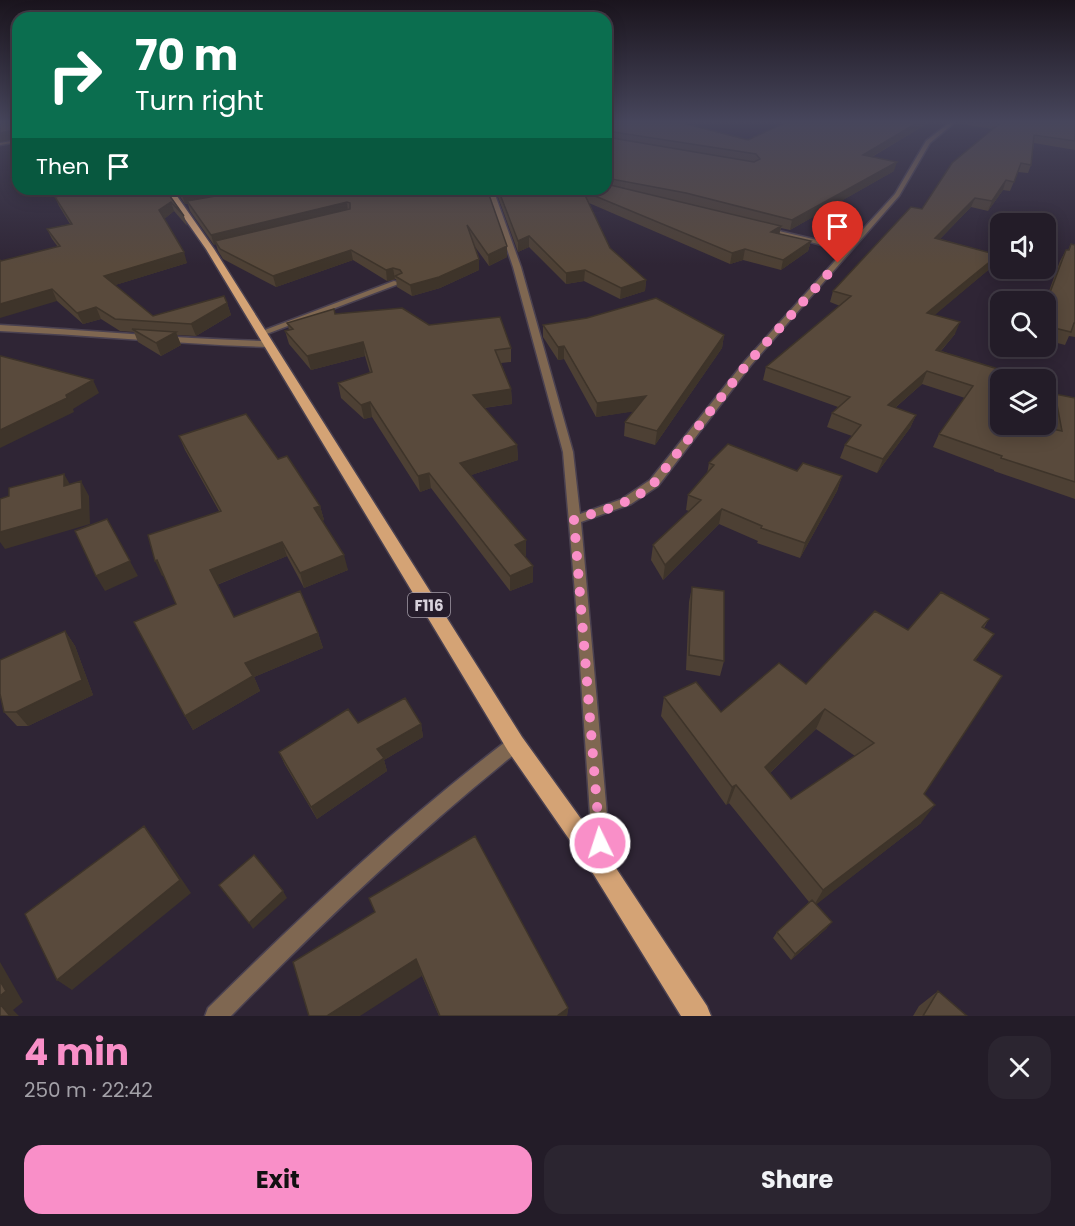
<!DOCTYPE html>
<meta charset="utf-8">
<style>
body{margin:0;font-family:Poppins,sans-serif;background:#2b2530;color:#f1f3f6;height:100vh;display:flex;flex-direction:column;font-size:22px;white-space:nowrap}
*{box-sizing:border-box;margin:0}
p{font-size:20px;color:#a3a1a8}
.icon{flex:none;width:33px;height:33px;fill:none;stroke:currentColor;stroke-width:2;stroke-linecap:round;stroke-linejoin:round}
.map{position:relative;height:1016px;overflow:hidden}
.drawer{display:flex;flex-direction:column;background:#231c28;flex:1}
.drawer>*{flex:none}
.hud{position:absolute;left:12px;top:12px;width:600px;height:183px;border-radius:18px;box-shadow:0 3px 15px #0003,0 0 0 2px #403a45;background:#0b6e4f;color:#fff;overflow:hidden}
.controls{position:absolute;left:990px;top:213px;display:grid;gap:12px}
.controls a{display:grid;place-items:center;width:66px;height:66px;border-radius:12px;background:#231c28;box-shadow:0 3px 15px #0003,0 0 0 2px #403a45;font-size:30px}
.pin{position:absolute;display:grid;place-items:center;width:51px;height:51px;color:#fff;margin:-62px -26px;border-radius:50% 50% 50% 0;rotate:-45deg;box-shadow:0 0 6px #0007}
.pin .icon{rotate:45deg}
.me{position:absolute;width:66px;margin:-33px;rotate:356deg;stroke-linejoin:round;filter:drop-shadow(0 0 4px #0008)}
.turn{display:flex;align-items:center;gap:21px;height:126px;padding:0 24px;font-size:27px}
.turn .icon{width:78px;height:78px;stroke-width:2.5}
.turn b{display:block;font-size:42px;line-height:51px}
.then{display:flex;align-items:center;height:57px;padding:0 24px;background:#0003;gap:12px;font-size:22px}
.round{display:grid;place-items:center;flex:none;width:63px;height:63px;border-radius:18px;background:#2b2530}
.head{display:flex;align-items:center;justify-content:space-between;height:102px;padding:0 24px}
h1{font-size:36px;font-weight:700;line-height:45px;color:#f98fc8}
.button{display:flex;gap:12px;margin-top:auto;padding:12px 24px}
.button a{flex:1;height:69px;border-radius:18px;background:#f98fc8;color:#111;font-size:24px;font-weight:700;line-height:69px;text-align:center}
.button a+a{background:#2b2530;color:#f1f3f6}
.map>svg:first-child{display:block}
</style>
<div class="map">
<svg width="1075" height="1016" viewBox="0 0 1075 1016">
<rect width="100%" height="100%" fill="#2f2535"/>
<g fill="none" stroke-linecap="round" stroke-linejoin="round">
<g stroke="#4a4150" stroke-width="3">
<path id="minor" d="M949 123H954L930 143 899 196 751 365 658 486 631 504 581 522 611 860 609 867 602 869 595 867 593 860 576 605 563 452 513 267 487 189H493L521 267 573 452 580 514 622 499 650 480 745 361 844 251 762 229V227L847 247 895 194 926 141Z
M18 140V142L0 145V143Z
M394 281 401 283 264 335 257 333Z
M0 325C89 330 178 339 267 341L271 344 267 347C178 344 89 335 0 331Z
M515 736 521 739 523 744 521 749C418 831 323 922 231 1016H205L208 1008C304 913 402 821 509 739Z"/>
</g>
<g stroke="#4a4150" stroke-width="3">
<path id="primary" d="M164 189H172L214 249 522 737 610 859 707 1006 711 1016H681L594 875 508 751 206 249Z"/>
</g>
<use href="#minor" fill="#7f6751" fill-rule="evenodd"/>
<use href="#primary" fill="#d4a375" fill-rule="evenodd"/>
</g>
<path fill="#4d4034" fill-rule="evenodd" d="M0 123H18V138L0 142Z
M606 123 748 140 784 123H928L872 157 894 171 790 230 781 228 779 234 811 241 808 251 781 270 743 260 730 264 589 203 610 248 646 280 645 291 620 299 584 281 566 284 529 247 518 252 495 189H606Z
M956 123H1075V150L1034 143 1031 165 1028 173 1018 172 1010 191 1003 190 988 211 971 207 940 239 998 255 993 266 934 315 955 334 941 351 1024 377 999 419 1051 429 1048 407 1055 394 1075 398V499L994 471V470L933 447 939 434 965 398 922 384 895 408 916 415 910 428 877 473 840 458 845 445 852 436 827 427 832 413 838 407 763 380 766 367 840 306 830 302 833 291 922 209 992 129Z
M165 189 184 216 187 226 174 211 164 219 187 263 115 285 153 316 227 303 231 315 196 336 177 335 181 345 161 356 138 342 134 332 120 331 101 319 83 324 57 301 1 261 58 247 52 239 47 229 70 224 59 206 55 197Z
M175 189H487L507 257 489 266 473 244 479 270 440 288 412 296 397 287 396 279 387 281 353 260 276 287 223 259 218 251 216 244 214 245 190 211 188 204H185Z
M1071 244 1075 245V337L1069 336 1065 345 1046 340 1045 302 1060 261 1066 250H1068Z
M335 314 429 325 511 348V362L501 363 511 389 512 404 484 408 517 445 518 460 471 475 526 540V555L525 556 533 582 510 591 431 488 420 492 372 417 364 419 341 398 338 383 370 373 365 356 311 370 289 344 285 331 289 330 287 323Z
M543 325 724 335 722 348 655 445 624 436 625 422 634 411 596 417 564 359 558 360 543 337Z
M179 436 278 459 320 506 324 520 322 521 348 570 304 588 287 556 217 585 234 617 318 633 323 648 254 677 260 691 193 730 185 716 176 604 163 575 162 576 219 511 185 450Z
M709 463 797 471 842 476 837 491 800 558 757 543 758 541 719 524 663 580 651 560 653 545 689 511 686 510 688 495 707 474Z
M692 587 724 661 720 676 686 670 689 602Z
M989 619 984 628 994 634 975 661 924 794 921 823 816 904 827 928 791 960 773 938 777 932 809 902 729 803 726 805 661 716 664 697 721 712 806 684 908 630ZM816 729 855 756 791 799 770 773Z
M65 631 75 646 93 695 28 726H17L4 712Z
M358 723 421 724 423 737 384 760 387 771 317 819 285 765 279 752Z
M375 913 568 1008 567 1016H439L422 976Z
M938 991 967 1016H913L919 1006Z"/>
<path fill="#3e342a" d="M917 123H928L861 163 863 155Z
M14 130 18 138 0 142V133Z
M897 162 894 171 790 230 792 220Z
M1006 180 1003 190 988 211 992 201Z
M216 189H274L187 201 188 204H185L182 195Z
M975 198 971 207 931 248 935 238Z
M171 202 174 211 163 220 159 210Z
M347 202 348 212 215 241 216 244 214 245 211 235Z
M781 226 779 236 771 232Z
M529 236V247L518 252V241Z
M811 241 808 251 781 270 783 260Z
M507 246V257L489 266 488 255Z
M745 249 743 260 730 264 732 253Z
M351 250 353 260 276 287 273 276Z
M184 252 187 263 109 287 104 276Z
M998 255 993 266 923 325 927 313Z
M479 259V270L440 288 412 296 410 285Z
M393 268 395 279 387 281 386 270Z
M585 270 584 281 566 284V273Z
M646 280 645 291 620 299 621 288Z
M52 289 57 301 0 318V304Z
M227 303 231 315 196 336 191 324Z
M96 307 101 319 83 324 77 313Z
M960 322 955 334 931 362 936 350Z
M176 332 181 345 161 356 156 343Z
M724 335 722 348 655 445 657 431Z
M363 342 365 356 311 370 307 356Z
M564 346V359L558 360V347Z
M927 371 922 384 882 419 888 405Z
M93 380 99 393 73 409 74 412 0 448V430L66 395Z
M511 389 512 404 474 409 473 395Z
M646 396 644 410 596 417 597 403Z
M370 402 372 417 364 419 361 405Z
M916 415 910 428 877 473 883 459Z
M517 445 518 460 462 478 460 463Z
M429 473 431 488 420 492 418 476Z
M64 474 72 488 64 486Z
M842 476 837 491 800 558 805 543Z
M81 481 89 496 90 524 5 549 0 542V532Z
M320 506 324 520 318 523 314 508Z
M722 509 719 524 663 580 665 565Z
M107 519 138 576 105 591 96 576Z
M526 540V555L515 560V545Z
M282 542 287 556 216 585 210 570Z
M344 555 348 570 304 588 300 573Z
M157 560 164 575 162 576 155 561Z
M533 566V582L510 591V576Z
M65 631 75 646 93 695 28 726 16 712Z
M318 633 323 648 254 677 260 691 193 730 185 716 245 663Z
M994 634 981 653 961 680 974 660Z
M825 709 816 729 757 785 765 767Z
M421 724 423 737 384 760 387 771 317 819 311 807 377 749Z
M736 785 729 803 726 805 732 787Z
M935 805 921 823 813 907 823 890Z
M144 826 155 840 191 893 72 990 57 980Z
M283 891 287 898 253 929 249 923Z
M832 922 827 928 791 960 795 954Z
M416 959 422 976 360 1016H327Z
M0 962 23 1002 13 1010 19 1016H10L0 1004Z
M568 1008 567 1016H557Z"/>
<path fill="#594a3c" stroke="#3e342a" stroke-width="1.5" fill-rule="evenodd" d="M0 123H18V131L14 130 0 133Z
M606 123H683L748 140 784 123H917L863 155 897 162 792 220 686 193 606 178V137L754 162 760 159 756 154 607 131H606Z
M1000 123H1075V141L1034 135 1031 165 1021 163 1014 182 1006 180 992 201 975 198 935 238 998 255 927 313 960 322 936 350 1024 377 1022 380H1000V415L998 418 1000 419V424H1028L1062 431 1055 394 1075 398V482L1001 458 1002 456 939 434 973 386 927 371 888 405 916 415 883 459 845 445 861 425 832 413 850 397 766 367 851 296 833 291 911 207 922 209 952 163Z
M606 184 781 226 771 232 811 241 783 260 745 249 732 253 583 191 610 248 646 280 621 288 585 270 566 273 529 236 518 241 498 189H606Z
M74 189H165L184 216 171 202 159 210 184 252 104 276 153 316 224 296 227 303 191 324 115 319 96 307 77 313 52 289 0 304V260L1 261 60 246 47 229 72 224 55 197 64 195 62 191Z
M178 189H216L182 195Z
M255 189H487L507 246 488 255 467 225 479 259 439 277 410 285 395 276 402 273 400 270 393 268 386 270 351 250 273 276 220 249 215 241 350 209V203L347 202 211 235 187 201Z
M1071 244 1075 245V323H1074L1071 332 1046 326V322L1049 312 1046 311V303L1066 250H1069Z
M656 298 724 335 657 431 625 422 646 396 597 403 564 346 558 347 543 325 587 318Z
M402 308 429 325 500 317 511 348 495 350 511 389 473 395 517 445 460 463 526 540 515 545 533 566 510 576 429 473 418 476 370 402 361 405 338 383 372 372 363 342 307 356 285 331 293 329 287 323 334 309 335 314Z
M132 329 176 332 156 343Z
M0 356H1L93 380 66 395 67 398 0 430Z
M246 414 278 459 287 456 320 506 314 508 344 555 300 573 282 542 210 570 234 617 300 591 318 633 245 663 253 676 185 716 134 622 176 604 157 560 155 561 148 535 221 511 179 436Z
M728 444 797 471 803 463 842 476 805 543 761 528 762 526 722 509 665 565 653 545 701 500 688 495 714 465 709 463Z
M64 474V486L81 481 82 509 0 532V499L9 496V488Z
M107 519 130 561 96 576 75 531Z
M692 587 724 591V661L689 655Z
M941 592 989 619 982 627 994 634 974 660 1002 676 924 794 935 805 823 890 736 785 732 787 664 697 696 682 721 712 779 663 806 684 875 611 908 630ZM825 709 874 743 791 799 765 767Z
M65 631 82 680 16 712H4L0 694V660Z
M405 698 421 724 377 749 384 758 311 807 279 752 348 709 358 723Z
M144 826 180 880 57 980 25 914Z
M475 836 568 1008 557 1016H440L416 959 327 1016H309L293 962 375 912 369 898Z
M254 855 283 891 249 923 219 885Z
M812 900 832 922 795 954 777 932Z
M0 981 6 991 0 996Z
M938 991 967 1016H923Z
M0 1004 10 1016H0Z"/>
<linearGradient id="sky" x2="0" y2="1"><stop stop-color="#1a141d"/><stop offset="0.46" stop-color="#47465c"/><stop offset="1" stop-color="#47465c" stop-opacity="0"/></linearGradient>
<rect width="1075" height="265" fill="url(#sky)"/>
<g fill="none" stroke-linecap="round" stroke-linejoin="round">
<path stroke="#f98fc8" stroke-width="10" stroke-dasharray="0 18" d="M600 843 574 520C602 510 632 504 654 483L748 363 838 263"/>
</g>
<g text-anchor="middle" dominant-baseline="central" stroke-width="6" stroke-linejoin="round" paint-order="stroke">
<rect fill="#251c2b" stroke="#a29ba7" stroke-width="1.5" x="408" y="593" width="42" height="24" rx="4.5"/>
<g font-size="15" font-weight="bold" fill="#d8d2dc">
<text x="429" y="605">F116</text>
</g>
</g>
</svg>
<div class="controls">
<a><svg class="icon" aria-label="sound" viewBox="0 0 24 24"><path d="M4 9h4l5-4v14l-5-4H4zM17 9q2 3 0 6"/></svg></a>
<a><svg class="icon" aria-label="search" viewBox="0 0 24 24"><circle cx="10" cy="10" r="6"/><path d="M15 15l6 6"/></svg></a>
<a><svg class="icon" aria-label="layers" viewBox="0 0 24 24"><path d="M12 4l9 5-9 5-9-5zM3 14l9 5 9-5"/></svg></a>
</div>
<div class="pin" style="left:838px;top:263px;background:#d93025"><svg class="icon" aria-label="arrive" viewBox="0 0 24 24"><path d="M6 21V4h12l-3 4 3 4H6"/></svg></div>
<svg class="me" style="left:600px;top:843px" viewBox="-20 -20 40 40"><circle r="17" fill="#f98fc8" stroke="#fff" stroke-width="3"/><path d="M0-11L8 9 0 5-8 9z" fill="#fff"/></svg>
<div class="hud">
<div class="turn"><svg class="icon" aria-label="right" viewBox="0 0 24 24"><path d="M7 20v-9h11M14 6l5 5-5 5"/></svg><div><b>70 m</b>Turn right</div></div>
<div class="then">Then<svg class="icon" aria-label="arrive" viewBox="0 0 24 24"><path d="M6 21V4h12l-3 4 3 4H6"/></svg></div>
</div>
</div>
<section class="drawer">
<div class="head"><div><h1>4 min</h1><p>250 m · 22:42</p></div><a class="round"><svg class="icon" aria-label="close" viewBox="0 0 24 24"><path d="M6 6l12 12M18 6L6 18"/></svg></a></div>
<div class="button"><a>Exit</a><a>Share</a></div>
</section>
